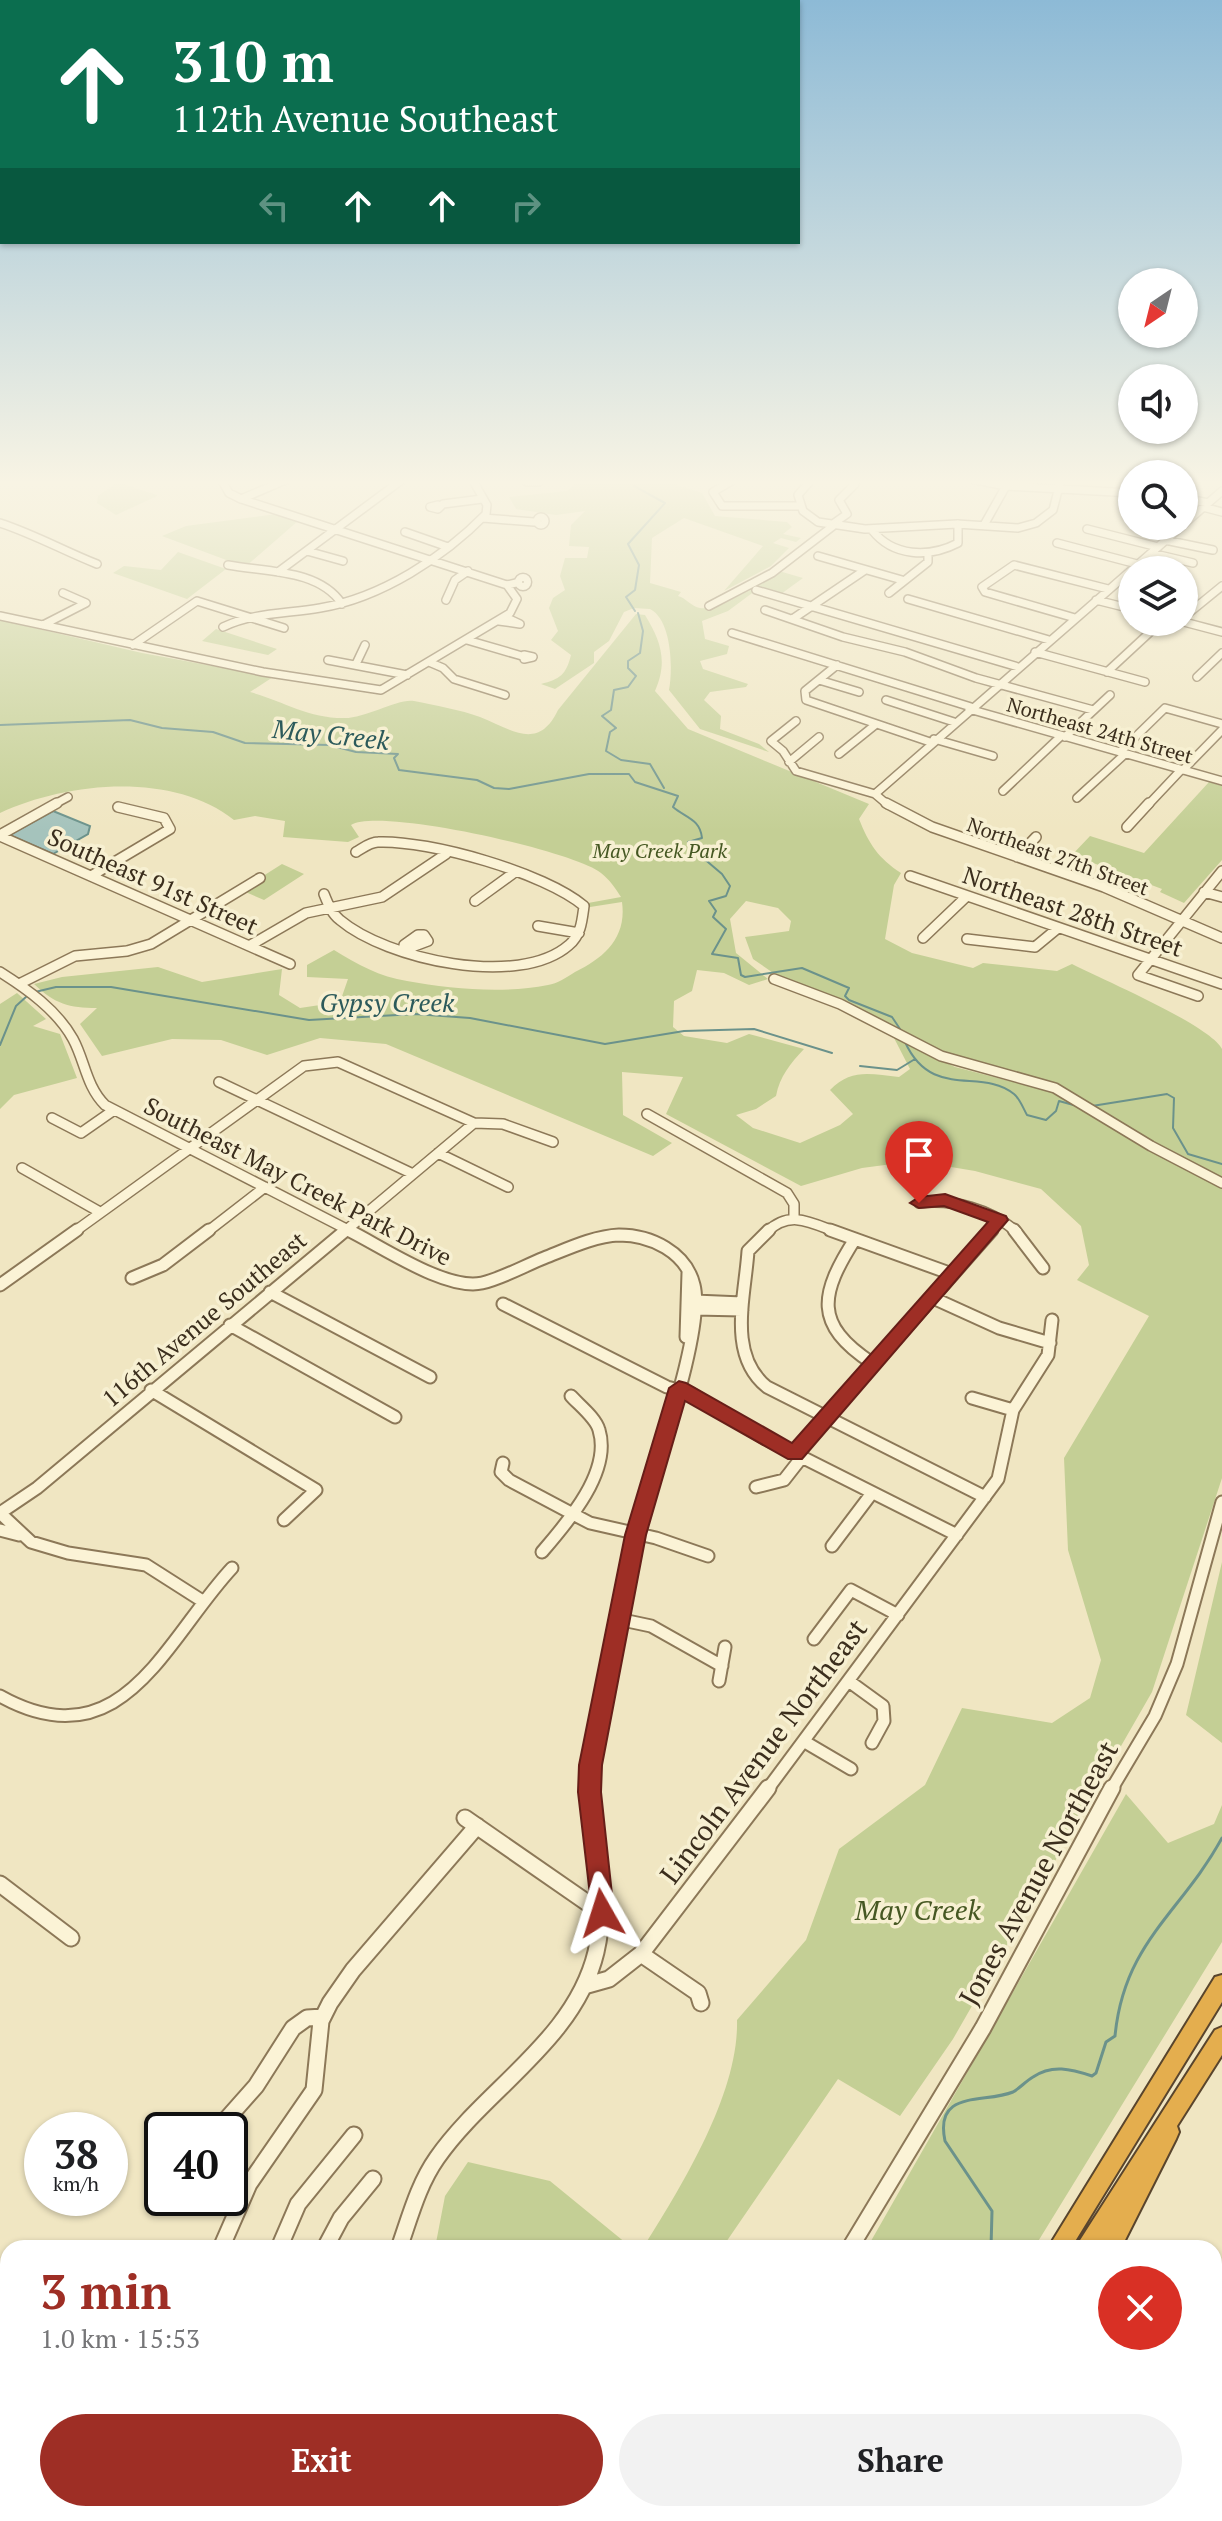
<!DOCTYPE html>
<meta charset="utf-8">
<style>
body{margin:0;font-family:"PT Serif",serif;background:#f2f2f2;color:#202124;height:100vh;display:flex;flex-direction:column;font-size:30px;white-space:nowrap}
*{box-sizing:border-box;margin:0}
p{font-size:26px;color:#757577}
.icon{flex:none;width:44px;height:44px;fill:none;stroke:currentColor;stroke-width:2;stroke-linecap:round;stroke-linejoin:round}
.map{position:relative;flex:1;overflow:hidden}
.side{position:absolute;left:0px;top:2240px;width:1222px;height:282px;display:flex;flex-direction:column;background:#fff;border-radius:24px 24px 0 0;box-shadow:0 2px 6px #0004}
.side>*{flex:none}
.top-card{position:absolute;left:0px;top:0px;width:800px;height:244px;box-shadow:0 2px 6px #0004;background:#0b6e4f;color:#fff;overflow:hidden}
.needle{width:52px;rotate:215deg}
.tools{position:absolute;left:1118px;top:268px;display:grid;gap:16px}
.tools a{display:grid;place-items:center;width:80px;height:80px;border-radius:50%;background:#fff;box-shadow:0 2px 6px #0004;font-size:40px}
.speed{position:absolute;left:24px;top:2112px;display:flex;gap:16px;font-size:40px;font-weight:700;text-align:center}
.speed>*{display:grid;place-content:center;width:104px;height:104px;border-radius:50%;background:#fff;box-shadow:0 2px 6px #0004;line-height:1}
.speed small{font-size:20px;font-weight:400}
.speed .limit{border:4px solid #111;border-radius:12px;background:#fff;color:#111}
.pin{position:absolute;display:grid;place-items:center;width:68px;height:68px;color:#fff;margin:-82px -34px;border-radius:50% 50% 50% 0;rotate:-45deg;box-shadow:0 0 8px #0007}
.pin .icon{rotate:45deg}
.me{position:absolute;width:88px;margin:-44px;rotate:354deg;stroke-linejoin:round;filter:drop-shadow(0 0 6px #0008)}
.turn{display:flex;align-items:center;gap:28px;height:168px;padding:0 40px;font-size:36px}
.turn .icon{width:104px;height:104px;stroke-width:2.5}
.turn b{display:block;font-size:56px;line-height:68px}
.lanes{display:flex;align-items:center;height:76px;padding:0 40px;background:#0003;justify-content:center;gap:40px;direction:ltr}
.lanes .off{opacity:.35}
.round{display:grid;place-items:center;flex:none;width:84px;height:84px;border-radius:42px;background:#f2f2f2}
.overview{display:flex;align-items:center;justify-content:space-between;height:136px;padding:0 40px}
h1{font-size:48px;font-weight:600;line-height:60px;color:#9e2e25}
.cta{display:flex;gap:16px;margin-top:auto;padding:16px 40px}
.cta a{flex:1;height:92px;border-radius:48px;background:#9e2e25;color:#fff;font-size:32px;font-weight:600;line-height:92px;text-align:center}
.cta a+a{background:#f2f2f2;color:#202124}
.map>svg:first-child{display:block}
</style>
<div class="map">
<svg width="1222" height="2521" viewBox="0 0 1222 2521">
<rect width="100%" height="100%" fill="#f0e6c2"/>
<path fill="#c4cf95" d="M581 479H687L677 485 702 493 715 516 787 522 792 527 783 534 801 538 796 542 781 538 773 543 789 548 771 566 724 591 763 546 684 518 652 538 650 583 681 592 678 596C686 598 692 607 700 608 719 612 762 581 779 571L803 578 781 594 759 588 728 611 702 621 705 639 729 646 727 654 700 661 703 669 748 684 746 687 710 692 704 700 721 716 720 729 759 744 769 752 700 729 669 690C673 669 672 620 650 609L634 608 624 612 609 641 594 652V663L555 689 541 684C560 679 566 675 571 655L551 640 558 631 549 608 553 598 565 590 560 576 565 558H587L589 547 569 546 571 525 585 511 556 515 516 509 509 497 567 491Z
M117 482 157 495V496L116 515 97 503 98 496Z
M277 514 298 521 245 567 162 536 186 526Z
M178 552 226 569 187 599 113 573 124 566 161 570Z
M636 614 645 615C661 641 668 662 655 691L688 729 869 804 859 819C869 844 878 858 901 873L894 885 885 939 912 953 973 968 983 963 1057 971 1072 964C1101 979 1210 1025 1222 1049V1180L1055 1085 945 1054 820 991 785 981 753 959 745 937 789 931 791 921 778 908 746 901 730 919 736 953 768 979 749 985 724 973 697 970 692 991 674 1001 673 1027 684 1036 727 1043 749 1034 804 1049C790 1064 780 1076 776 1096L756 1109 736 1115 753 1128 800 1143 840 1125 853 1114 830 1090C851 1068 871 1074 899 1077L910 1069 894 1038 955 1067 1056 1093 1222 1188V1478L1152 1692 953 2039 900 2116 838 2079 722 2248H643C681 2187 739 2094 737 2020L806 1940 839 1849 925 1785 962 1708 1052 1723 1090 1698 1101 1660 1068 1550 1064 1458 1149 1316 1077 1280 1089 1265 1081 1226 1041 1189 975 1171 915 1161 862 1168 801 1186 666 1114 683 1077 622 1072 623 1115 672 1143 653 1156 386 1044 320 1038 267 1055 221 1040 172 1039 102 1056 80 1024 97 1008C69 1008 55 1004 34 984L62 977 158 967 202 982 282 969 279 995 300 1008 340 1002 348 979 307 977V965L334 950C357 964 380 977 407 981 451 989 503 994 548 985 557 984 567 977 575 972 604 958 627 938 622 902L590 907 588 903 621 897C616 889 609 879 601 873 574 851 379 807 351 825L359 837 348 842 283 837 285 821 255 816 234 820C173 771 66 782 0 813V620L142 653 273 677 250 692C283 701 308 718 343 718 365 719 398 698 414 701 434 705 461 710 480 717 511 729 538 752 558 710Z
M216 629 277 649 268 655 202 641Z
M1209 782 1222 786V860L1184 903 1160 892 1162 889 1072 855 1090 836 1144 853Z
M282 864 304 874 264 900 241 890Z
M17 993 46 1019 33 1026 60 1034 77 1078 14 1095 0 1109V1004Z
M1222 1562V1743L1186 1715Z
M1126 1794 1168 1843 1214 1824 1222 1805V1942L1034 2248H867Z
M468 2162 550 2181 632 2248H435L445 2196Z
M0 2423 8 2429V2514H24L18 2521H0Z
M1214 2423 1222 2438V2521H1040L1042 2514H1214Z
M320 2514H464L460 2521H327Z
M713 2514H871L866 2521H709Z"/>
<path fill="#a5c3bc" stroke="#6b928b" stroke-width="2" d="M53 811 90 826 88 834 53 854 9 835Z"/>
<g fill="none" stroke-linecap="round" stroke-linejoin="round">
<path stroke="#6b928b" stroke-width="2" d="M635 611 626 597 635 590 639 565 628 544 665 503 634 486 636 479
M638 613 643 631 640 653 628 661V668L636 676 628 687 614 690 611 710 602 716 616 728 610 732 606 751 621 760 650 764 664 788
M0 725 130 720 162 728 213 732 245 743 329 745 356 752 398 754 394 758 399 770 477 780 494 788 509 789 589 774H629L635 782 678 796 673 807C686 818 700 819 702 838L688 842 689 846 722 874 730 886 726 896 709 901 716 911 713 917 726 929 712 954 738 958 741 975 745 977 802 968 849 988 845 996 849 1000 892 1017 902 1032
M35 992 56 987H111L309 1020 415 1014 470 1018 605 1044 684 1031 754 1029 832 1053
M905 1042C932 1101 981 1067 1014 1094 1020 1099 1023 1108 1027 1115L1046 1120 1056 1111 1059 1101 1077 1106
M0 1045 16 1006 27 996
M860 1066 897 1070 915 1059
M1092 1106 1167 1094 1174 1098 1173 1128 1188 1154 1222 1164"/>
<path stroke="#6b928b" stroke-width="3" d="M991 2248 992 2211 945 2141C934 2089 984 2104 1013 2092 1020 2088 1026 2081 1033 2077 1052 2064 1071 2069 1092 2076L1096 2073 1106 2042 1115 2036C1124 1942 1181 1913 1222 1838
M1128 2514 1132 2521"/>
<g stroke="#8c7858" stroke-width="10">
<path id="minor-far3" d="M221 479 229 493 241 499 507 585 516 583
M532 479 538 480 539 482H527Z
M735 479 713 492 722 506H799
M812 479 798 495 803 511 818 522 865 529 957 524 1018 528 1036 523 1053 510 1061 479
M971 479 1006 486 1132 493
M1184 498 1208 503
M241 499 288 479
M438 505 430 507 438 509 443 504 482 499
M1203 507 1222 512
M537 521a4 4 0 1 1 8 0a4 4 0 1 1-8 0Z
M483 518 534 522
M0 523C34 534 64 551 97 564
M1184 524 1222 491
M984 525 1006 486
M830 526 847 514 839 500 855 484 852 479
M1087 529 1158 547
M872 530C893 557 929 558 958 543V524
M405 532 448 547
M1165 540 1213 550
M1057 543 1137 564
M307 551 343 561
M1151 553 1193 563
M818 556 902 580
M228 565C265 572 319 569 342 604
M278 572 403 479
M518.5 582a4.5 4.5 0 1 1 9 0a4.5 4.5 0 1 1-9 0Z
M756 590 1018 667
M889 593 928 562V553
M908 599 1049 640
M446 600 455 580 468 571
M1096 600 1132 609
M709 606 772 573 833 526
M765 610 843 637 905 652 976 678 1093 710
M0 616 263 672 381 690 510 613 517 599 507 585
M1184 617 1222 586
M794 618 865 570
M1075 618 985 592 982 587 1014 565 1108 589
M499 621 520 624 505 617
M1184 622 1222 632
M43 625 86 603 63 593
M223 627C255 612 286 614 320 608 381 598 444 557 486 514L487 505 472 479
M732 633 971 707
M467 640 522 656
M133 645 197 601 284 628
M1035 652 1145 682
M524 655 533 657 524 659Z
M328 660 407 675
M429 662 443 668 454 679 505 695
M356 664 365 645
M837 665 805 691 806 700 930 742
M1107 672 1161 622
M1197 677 1222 653
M819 680 859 692
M886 700 954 722
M969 709 1222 781
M796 721 771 741 783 751 796 771 875 794 888 805
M1065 737 1110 695
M934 739 993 756
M1120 752 1165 708 1222 724
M839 754 875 725
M789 762 819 737
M1183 770 1222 730
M1003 791 1061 736
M875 794 1182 526
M1077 798 1125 754
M53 805 68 797
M1148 805 1181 770"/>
</g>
<g stroke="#8c7858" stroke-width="12">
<path id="minor-far2" d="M886 803 932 827 1104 887 1222 938
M1127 827 1149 803
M0 835 57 803
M0 836 290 964
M1017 857 1036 837
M91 876 170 829 164 818 118 807
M910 876 1222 984
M1204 892 1222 897
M324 894C328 904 332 914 340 920 386 959 519 989 569 945 581 935 582 921 584 906 545 873 430 840 378 842 370 842 363 848 356 852
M475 901 515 872
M538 926 579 933
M418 935H424L428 941 404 950V945Z
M923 938 967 896
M967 939 1035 947 1058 928
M249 946 306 913 382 897 446 854
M0 972C27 989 57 1010 73 1039 85 1061 86 1086 105 1105L352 1232
M774 979 840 1004 941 1056 1055 1088 1151 1146 1222 1183
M19 984 75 956 127 951 151 944 260 878
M1198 996 1138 975 1222 871
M219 1082 413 1174
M647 1114 787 1193 794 1204V1218
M52 1118 81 1133 114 1110
M438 1153 508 1187
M22 1168 98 1211
M919 1203C954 1199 990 1209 1017 1232
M74 1232 304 1066 338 1062 474 1123 503 1124 553 1142
M207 1232 265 1187
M344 1232 474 1123
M767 1232C789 1210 810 1222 836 1232
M990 1232 1000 1220"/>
</g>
<g stroke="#8c7858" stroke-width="15">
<path id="minor-far1" d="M348 1230C381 1246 446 1291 482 1283 503 1278 524 1266 544 1258 567 1249 594 1236 619 1235 651 1235 686 1252 694 1285 706 1331 650 1480 637 1533 617 1608 606 1688 591 1765L590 1790
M769 1230 748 1251C745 1297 727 1355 767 1387L985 1497
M830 1230 952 1274
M1014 1230 1043 1268
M855 1239C820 1294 813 1324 872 1363
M132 1278 163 1265 209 1230
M0 1285 77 1230
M270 1292 430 1377
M933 1298 999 1328 1050 1343
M695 1301 742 1303
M503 1304 667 1387 690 1393 766 1439 957 1535
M695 1309 742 1310
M230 1325 395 1417
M686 1337 688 1273
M151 1390 316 1490 284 1520
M972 1398 1013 1410
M795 1454 992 1230
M503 1463 501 1472 509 1480 590 1523 656 1538 708 1556
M756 1487 784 1480 802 1457
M0 1513 37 1488 346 1230
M0 1513 31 1542 68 1553 146 1565 204 1602
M0 1530 19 1535
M832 1546 872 1493
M542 1552C567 1523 612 1472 599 1430 596 1418 579 1405 571 1396
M618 1619 651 1626 722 1666
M814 1639 851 1590 898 1615
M719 1681 725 1647
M850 1682 883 1706 884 1721 872 1743
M0 1696C122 1764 165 1640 232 1568
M805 1742 851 1769
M767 1790 998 1479 1013 1410 1048 1355 1052 1320
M1111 1790 1155 1716 1177 1664 1222 1502"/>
</g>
<g stroke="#8c7858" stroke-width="19">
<path id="minor" d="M465 1818 602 1913
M0 1884 71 1938
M641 1954 698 1993 701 2003
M584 1986 609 1979 641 1954 768 1788
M217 2130 256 2086 293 2028 307 2018 323 2017
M221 2248 249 2184 314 2090 321 2021 330 2003 353 1970 477 1826
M279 2248 298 2204 354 2135
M325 2248 341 2218 373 2179
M399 2248C410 2217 418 2185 437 2158 485 2089 575 2040 596 1952 609 1897 593 1844 590 1788
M850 2248 983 2028 1112 1788
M217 2521 222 2514
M688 2521 692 2514"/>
</g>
<g stroke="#59452d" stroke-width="4">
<path id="highway" d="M1222 1975V2002L1071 2248H1048L1215 1977Z
M1222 2027V2055L1177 2126 1179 2132 1176 2139 1121 2248H1099L1101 2245 1098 2248H1075L1215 2030Z
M877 2514H904L901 2521H874Z
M910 2514H935L932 2521H907Z
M994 2514H1018L1016 2521H992Z"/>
</g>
<use href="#minor-far3" stroke="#fbf3d6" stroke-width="7"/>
<use href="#minor-far2" stroke="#fbf3d6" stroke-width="9"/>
<use href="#minor-far1" stroke="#fbf3d6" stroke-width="11"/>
<use href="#minor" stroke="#fbf3d6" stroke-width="15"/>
<use href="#highway" fill="#e4ae4e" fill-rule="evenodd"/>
</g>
<linearGradient id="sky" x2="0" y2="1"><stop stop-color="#8dbad6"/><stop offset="0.58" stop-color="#f8f4e4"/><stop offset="1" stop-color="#f8f4e4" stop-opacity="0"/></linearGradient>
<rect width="1222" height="832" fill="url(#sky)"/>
<path fill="#9e2e25" stroke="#671e18" stroke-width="2" d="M945 1194 1006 1216 1008 1220 802 1459H788L685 1401 646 1535 602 1765 601 1792 614 1913 611 1921 602 1925 593 1921 578 1792 579 1765 625 1535 669 1388 679 1381 686 1383 792 1443 988 1222 944 1206 919 1208 910 1203 919 1197Z"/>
<g text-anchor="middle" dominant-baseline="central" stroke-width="7" stroke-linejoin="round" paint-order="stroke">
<g font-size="20" fill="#3b2e1d" stroke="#f7f0d2">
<text transform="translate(1100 730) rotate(16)">Northeast 24th Street</text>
<text transform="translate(1058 856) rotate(20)">Northeast 27th Street</text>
</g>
<g font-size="20" font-style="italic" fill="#465823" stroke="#f7f0d2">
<text x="660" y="850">May Creek Park</text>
</g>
<g font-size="24" fill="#3b2e1d" stroke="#f7f0d2">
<text transform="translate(153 881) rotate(24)">Southeast 91st Street</text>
<text transform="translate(1073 911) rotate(19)">Northeast 28th Street</text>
<text transform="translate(298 1181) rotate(27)">Southeast May Creek Park Drive</text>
<text transform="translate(204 1319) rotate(-40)">116th Avenue Southeast</text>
</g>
<g font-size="26" font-style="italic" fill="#2c5a5b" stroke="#f7f0d2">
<text transform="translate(331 734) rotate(6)">May Creek</text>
<text x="387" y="1002">Gypsy Creek</text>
</g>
<g font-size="28" fill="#3b2e1d" stroke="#f7f0d2">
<text transform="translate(763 1751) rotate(-53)">Lincoln Avenue Northeast</text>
<text transform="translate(1038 1873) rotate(-61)">Jones Avenue Northeast</text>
</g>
<g font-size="28" font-style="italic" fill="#465823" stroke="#f7f0d2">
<text x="918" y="1909">May Creek</text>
</g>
</g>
</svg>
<div class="tools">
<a><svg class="needle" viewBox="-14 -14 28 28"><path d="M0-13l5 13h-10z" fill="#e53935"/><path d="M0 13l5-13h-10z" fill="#757577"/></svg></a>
<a><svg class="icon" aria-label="sound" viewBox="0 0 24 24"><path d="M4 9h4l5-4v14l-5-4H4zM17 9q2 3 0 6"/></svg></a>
<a><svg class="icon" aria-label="search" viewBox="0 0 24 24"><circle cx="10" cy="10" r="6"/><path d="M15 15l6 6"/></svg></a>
<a><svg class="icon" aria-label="layers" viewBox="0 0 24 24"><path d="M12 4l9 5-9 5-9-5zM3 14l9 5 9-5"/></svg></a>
</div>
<div class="speed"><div>38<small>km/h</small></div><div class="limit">40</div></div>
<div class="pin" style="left:919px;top:1203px;background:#d93025"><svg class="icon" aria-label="arrive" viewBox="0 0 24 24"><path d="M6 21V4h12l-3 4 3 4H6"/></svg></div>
<svg class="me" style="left:602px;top:1913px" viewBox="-20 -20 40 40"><path d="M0-17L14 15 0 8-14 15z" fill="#9e2e25" stroke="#fff" stroke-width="4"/></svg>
<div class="top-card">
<div class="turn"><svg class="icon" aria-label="ahead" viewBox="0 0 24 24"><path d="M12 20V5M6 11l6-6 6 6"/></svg><div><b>310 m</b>112th Avenue Southeast</div></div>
<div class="lanes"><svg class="icon off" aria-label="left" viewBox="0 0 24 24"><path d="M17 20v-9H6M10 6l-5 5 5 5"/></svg><svg class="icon" aria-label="ahead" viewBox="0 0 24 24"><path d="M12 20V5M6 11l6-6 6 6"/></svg><svg class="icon" aria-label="ahead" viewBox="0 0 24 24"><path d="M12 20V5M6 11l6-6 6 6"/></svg><svg class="icon off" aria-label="right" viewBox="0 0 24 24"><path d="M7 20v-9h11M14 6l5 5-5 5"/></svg></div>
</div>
<section class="side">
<div class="overview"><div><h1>3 min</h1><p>1.0 km · 15:53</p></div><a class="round" style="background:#d93025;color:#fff"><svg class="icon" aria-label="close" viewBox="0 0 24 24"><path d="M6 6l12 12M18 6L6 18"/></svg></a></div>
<div class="cta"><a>Exit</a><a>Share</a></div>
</section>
</div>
